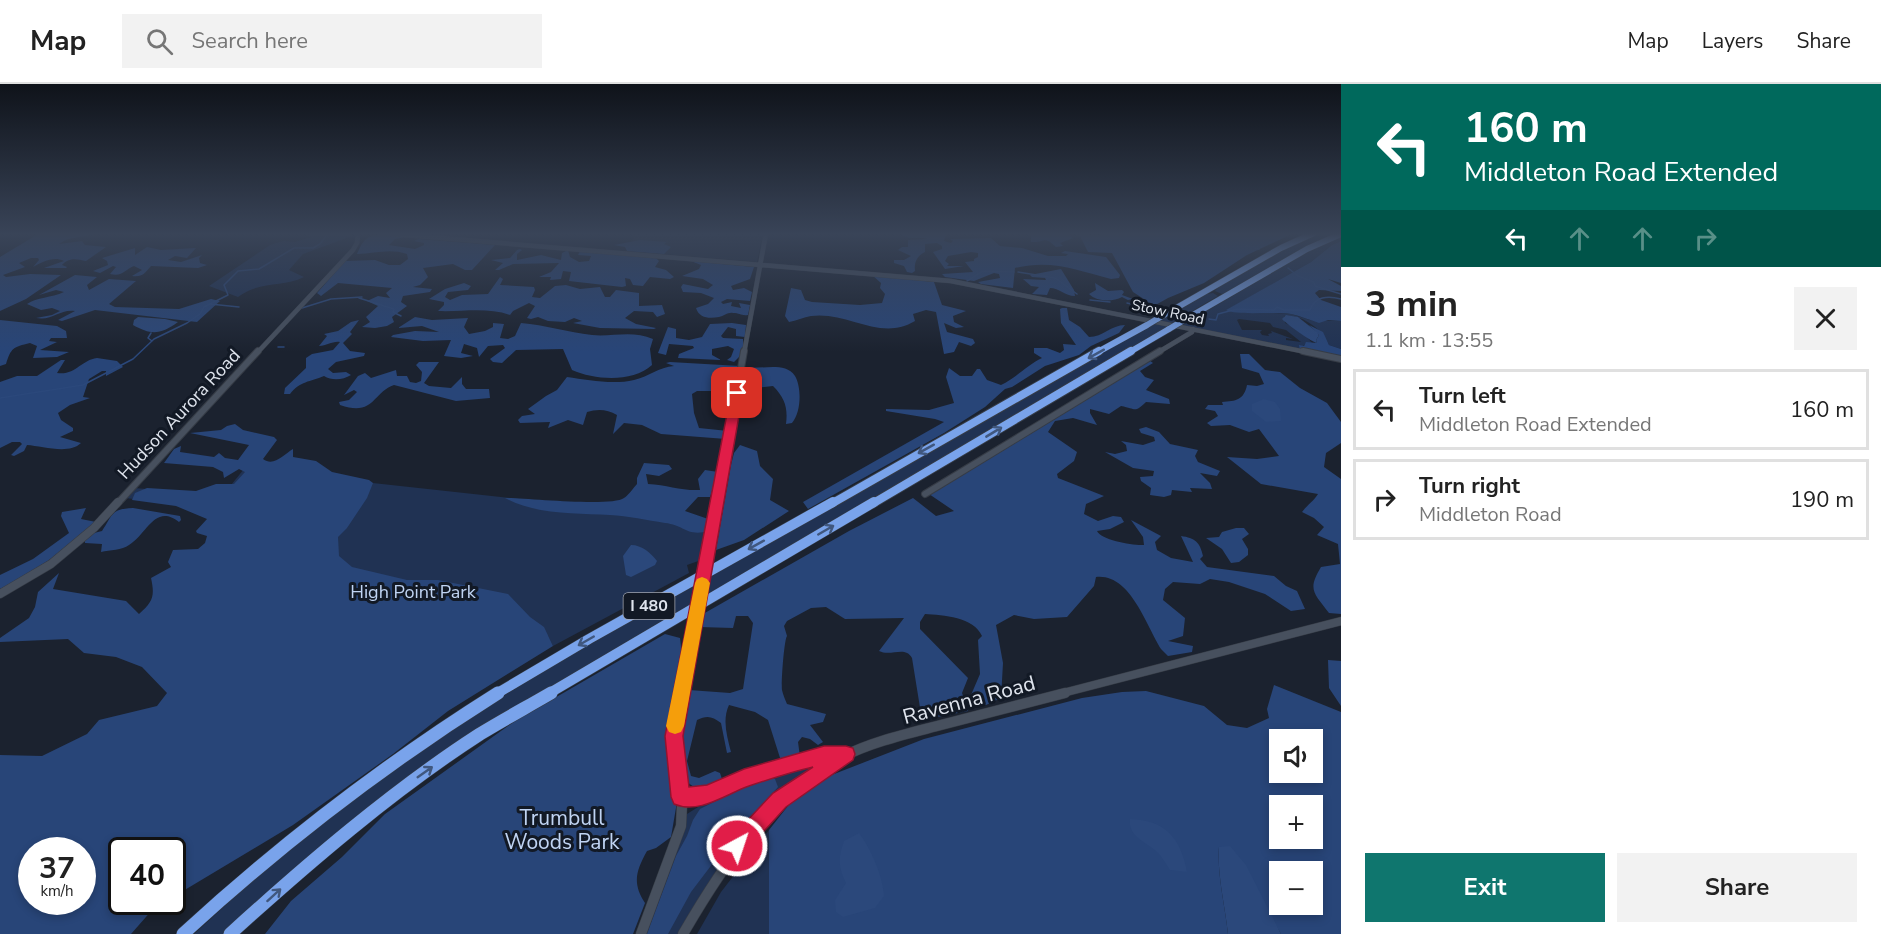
<!DOCTYPE html>
<meta charset="utf-8">
<style>
body{margin:0;font-family:"Nunito Sans",sans-serif;background:#f2f2f2;color:#222;height:100vh;display:flex;flex-direction:column;font-size:22px;white-space:nowrap}
*{box-sizing:border-box;margin:0}
p{font-size:20px;color:#767676}
.icon{flex:none;width:33px;height:33px;fill:none;stroke:currentColor;stroke-width:2;stroke-linecap:round;stroke-linejoin:round}
.map{position:relative;flex:1;overflow:hidden}
.sheet{display:flex;flex-direction:column;background:#fff;width:540px}
.sheet>*{flex:none}
.guide{background:#00695c;color:#fff;overflow:hidden}
.tools{position:absolute;left:1269px;top:645px;display:grid;gap:12px}
.tools a{display:grid;place-items:center;width:54px;height:54px;border-radius:0px;background:#fff;box-shadow:0 3px 9px #0003;font-size:30px}
.speed{position:absolute;left:18px;top:753px;display:flex;gap:12px;font-size:30px;font-weight:700;text-align:center}
.speed>*{display:grid;place-content:center;width:78px;height:78px;border-radius:50%;background:#fff;box-shadow:0 3px 9px #0003;line-height:1}
.speed small{font-size:15px;font-weight:400}
.speed .limit{border:3px solid #111;border-radius:9px;background:#fff;color:#111}
.pin{position:absolute;display:grid;place-items:center;width:51px;height:51px;color:#fff;margin:-26px;border-radius:12px;box-shadow:0 3px 9px #0006}
.me{position:absolute;width:66px;margin:-33px;rotate:40deg;stroke-linejoin:round;filter:drop-shadow(0 0 4px #0008)}
.turn{display:flex;align-items:center;gap:21px;height:126px;padding:0 24px;font-size:27px}
.turn .icon{width:78px;height:78px;stroke-width:2.5}
.turn b{display:block;font-size:42px;line-height:51px}
.lanes{display:flex;align-items:center;height:57px;padding:0 24px;background:#0003;justify-content:center;gap:30px;direction:ltr}
.lanes .off{opacity:.35}
.round{display:grid;place-items:center;flex:none;width:63px;height:63px;border-radius:0px;background:#f2f2f2}
.overview{display:flex;align-items:center;justify-content:space-between;height:102px;padding:0 24px}
h1{font-size:36px;font-weight:700;line-height:45px}
.primary-button{display:flex;gap:12px;margin-top:auto;padding:12px 24px}
.primary-button a{flex:1;height:69px;border-radius:0px;background:#0f766e;color:#fff;font-size:24px;font-weight:700;line-height:69px;text-align:center}
.primary-button a+a{background:#f2f2f2;color:#222}
ul{padding:0;list-style:none}
li{display:flex;align-items:center;gap:18px;height:81px;margin:0 12px 9px;padding:0 12px;border:3px solid #e0e0e0;border-radius:0px}
li div{flex:1}
li b{display:block;font-size:22px}
li em{font-style:normal}
header{display:flex;align-items:center;gap:36px;box-sizing:border-box;height:84px;padding:0 30px;background:#fff;border-bottom:2px solid #e0e0e0}
header strong{font-size:28px}
nav{display:flex;gap:33px;margin-inline-start:auto;font-size:21px}
.search{width:420px;height:54px;background:#f2f2f2;display:flex;align-items:center;gap:15px;box-sizing:border-box;padding:0 21px;border-radius:0px;color:#767676;font-size:22px}
main{display:flex;flex:1;min-height:0}
.map>svg:first-child{display:block}
</style>
<header>
<strong>Map</strong>
<div class="search"><svg class="icon" aria-label="search" viewBox="0 0 24 24"><circle cx="10" cy="10" r="6"/><path d="M15 15l6 6"/></svg>Search here</div>
<nav><a>Map</a><a>Layers</a><a>Share</a></nav>
</header>
<main>
<div class="map">
<svg width="1341" height="850" viewBox="0 0 1341 850">
<rect width="100%" height="100%" fill="#1b222f"/>
<path fill="#232d3f" d="M636 149H763L757 178 627 167Z"/>
<path fill="#203253" fill-rule="evenodd" d="M313 149H347L352 152 303 170 289 186 304 193C282 204 261 196 238 213L209 202 270 161 283 157 295 158 311 153 308 152Z
M1319 149H1338L1305 163 1228 208 1222 210 1215 207C1228 191 1297 158 1319 149Z
M1341 152V157L1332 161 1311 178 1227 226 1291 230 1310 236 1341 237V265L1329 261C1323 245 1300 229 1284 232L1285 239 1301 246 1312 259H1306L1300 266 1181 242 1309 167ZM1239 235 1270 239 1273 243 1286 246 1301 258 1286 256V254L1293 255 1271 247 1272 249 1268 250 1269 252 1262 251 1260 248 1262 246H1242L1237 236Z
M1213 209 1218 212 1172 239 1160 237 1207 210Z
M1156 238 1170 241 704 513 707 494Z
M244 385 711 436 704 475 687 481 689 489 553 562 548 552 512 572 242 427 125 414 134 404 223 411Z
M698 498 694 518 481 644 225 850H194L266 784 334 729 442 649 551 583Z
M812 677H824L780 710 759 729 739 753 678 850H646L677 767 687 730 725 706Z
M769 746V850H697L721 808Z"/>
<path fill="#284578" fill-rule="evenodd" d="M40 149H95C82 155 70 151 59 160L82 157 85 161 106 163 86 177C77 175 69 173 62 181L67 183 66 184H44L64 177C53 172 43 178 33 183L39 176 38 174H31L19 179 25 183 3 191 6 193 30 190 61 191 26 215 0 227V173Z
M905 149 946 150 944 157 951 159 953 157 950 155 991 154 1000 162 1022 164 1048 172H1066L1068 170 1061 169 1065 167 1106 173 1120 191 1119 194 1111 195C1077 186 1051 175 1015 184L1013 204 981 200 978 198 1000 194 999 190 994 189 974 197 945 193 942 190 973 188 965 178 974 177V175L978 173V169L971 168 948 172 945 177 949 180 947 182H964L945 185 933 168 942 165V162L937 159 925 160V168C917 172 914 178 915 187L912 189 907 188 904 182 894 179V176H904L911 172 898 166 902 163H908V156L927 155C919 152 909 156 902 151Z
M1027 149H1065L1073 154 1060 159 1063 162 1056 163C1043 151 1046 159 1031 158V152Z
M1102 149H1294L1247 171 1204 199 1168 214 1152 223 1147 217 1133 208 1112 169 1088 168 1079 150 1103 152Z
M383 150 406 153 395 155 389 161 415 165 424 161V159L414 157 418 155 495 161 472 186H465L453 180 423 184 428 193 420 201 413 203 432 205 430 208 403 212 401 218 407 222 392 233 394 238 387 242 375 244 362 243 370 238 366 233 378 222 367 217 378 212 390 214 386 209 392 204 338 199 321 212 317 209 345 177 375 176 389 181H400L408 175 407 170C389 164 374 170 357 170 363 156 367 151 383 150Z
M640 156 667 158 664 160 671 163 664 170 627 167 625 163 614 161Z
M1341 157V199L1328 195 1341 202V207L1319 206 1315 209 1321 216 1341 223V237L1328 236 1319 239C1310 236 1300 232 1291 230 1275 227 1237 232 1226 226L1311 178 1332 161Z
M147 163 161 166 196 164 187 174 175 172 168 176 181 178 202 171 199 174 200 179 207 181 198 184 151 182C144 190 143 193 132 192L142 186 134 182C124 186 123 193 110 190L116 183 113 182 100 189 93 187 108 181 107 177 102 174 135 164V171Z
M520 165 522 166 517 170V176L541 171 561 176 562 169 568 166 570 173 579 178 589 177 591 172 578 171 580 167 656 174 659 177 655 183 666 186 674 193 670 195 650 193 643 202 633 201 630 195 625 194 626 202 622 203 569 197 571 188 563 187 561 195 550 196 551 193H539L551 188 559 179 513 180 499 186H495L503 179 491 176 510 174 517 166Z
M691 177 754 183 750 195 731 202 733 206 744 204 752 208 750 217 727 215 721 218 723 220 732 218 731 222 741 224 739 219 750 221 748 231C741 232 740 229 733 229 728 228 724 232 719 233 709 235 699 234 696 224L708 220 714 214 701 209 683 208 681 203 683 200 708 205 713 201 703 195 682 192 699 185 701 181Z
M1061 185 1074 206 1075 212C1065 212 1059 204 1050 204L1047 211 1032 210 1039 203 1031 202 1023 195 1046 196 1045 194 1032 193 1030 191Z
M75 191 97 193 87 201 89 206 109 195 136 197 109 220 115 223 179 225 211 215 220 217 197 238 95 226 62 237 58 236 75 227C59 225 53 237 36 234L52 231 60 227 52 224 41 226 27 220C37 213 51 214 64 208L56 206 39 211Z
M872 191 934 198 942 221 966 227 953 232 954 238 964 243 956 244 944 239 947 248 973 255 975 259 971 262 959 258 954 268 944 270 936 228 926 226 913 230 915 237C880 258 848 227 811 232 804 233 796 237 789 238L785 232 791 204 801 206 805 216 812 218 860 221 882 219 885 210 880 204 881 199Z
M500 193 503 195 500 201 534 203 535 206 532 213 540 214 555 202 566 201 580 205 600 203 605 213H610L616 206 639 209V222L662 221 665 230 657 233 653 228 634 227 625 234 636 240 656 244 654 245 600 244 573 239 582 237 574 234 565 238 548 237 538 233 531 235 527 234 535 222 529 219 513 227 510 231C487 223 463 228 438 227L444 221V218L429 215 445 205 464 199 471 202 468 206 448 208 445 213 450 216 462 211 488 210Z
M1095 199 1108 207 1122 206 1124 208 1122 211 1133 215 1128 216 1122 213C1113 218 1097 218 1089 210L1096 206Z
M1062 224H1067L1069 236 1080 243 1089 253C1103 253 1111 241 1125 241L1119 249 1091 262 1079 271 1045 282 1012 303 1005 305 985 323 944 349 808 425 803 418 944 338 935 335 886 327V325L929 326 954 319 946 293 949 284 960 292H972L977 285H980L987 296 1001 301C1016 294 1027 281 1042 274L1034 269V264H1047L1060 269 1064 266 1063 260 1076 261 1061 239 1060 225Z
M415 233 432 236 468 234 464 243 469 250 485 247 493 243V239L504 240 500 254 508 255 515 252 521 239C545 241 568 248 592 251 612 253 633 246 653 255L650 265 652 281C632 299 595 296 572 286L563 265 516 266 502 279 493 278 490 275 505 264 503 261 488 262 479 273 477 264 464 260 461 269 473 272 461 274 444 272 451 256 423 257 391 253 393 251 415 247 439 248 422 242 398 244Z
M0 236 57 242 66 247 67 254H51L49 257 57 258 40 266 69 268 57 273 33 274 37 262 30 259C13 263 11 264 6 280L0 282Z
M359 236 350 248 352 250 343 259 350 267 365 269 364 272 336 278 328 285 333 289 346 288 351 291C343 296 332 297 324 292 310 298 300 297 290 310H284L285 304 306 284V274L312 270 333 266 340 258C332 257 327 262 319 262L327 252 324 250 338 247 351 238Z
M732 239 746 241 745 253 736 252V245L728 243 721 252 723 254 743 255V269L734 278 727 276 731 273 734 265 728 262 712 265V271L721 276 678 274 679 270 694 264 693 262 669 260 666 271 658 269 668 243 676 245V254L689 256 702 253 710 240Z
M1309 241 1323 248 1329 261 1341 265V274L1300 266 1299 261 1304 262 1306 258 1317 259 1316 256 1319 251Z
M1240 270H1249L1265 286 1280 288 1300 304 1327 319 1341 338V359L1326 369 1324 383 1341 395V530L1329 529C1314 509 1307 506 1321 483L1340 480 1338 460 1317 451 1324 443 1314 434 1302 428C1307 421 1313 418 1318 410L1261 400 1227 373 1257 375 1279 372 1259 345 1249 348 1230 341 1211 342 1207 339 1218 332 1215 327 1205 325 1208 321H1223L1222 318C1236 317 1244 316 1247 301L1257 302 1264 300 1259 289 1242 284Z
M97 274 117 277 123 283 106 292V287H102L89 295 83 313 90 314 70 321 58 329 61 336 73 344V347L60 353 81 359C69 371 42 362 27 361L24 367 14 372 11 371 22 360 20 358H12L0 364V298L17 292H37L61 276H65L57 289C75 292 81 276 97 274Z
M1149 276 1153 279 1140 287 1145 293 1154 296 1146 306 1169 315 1170 320 1146 318C1134 329 1137 325 1121 322L1109 330 1090 325V329L1097 341 1073 334 1055 337 1048 348 1077 368 1074 377 1057 390 1058 394 1104 412 1086 420 1084 430 1098 437 1113 432 1121 433 1124 438 1110 445 1097 447C1101 456 1134 462 1144 461L1143 453 1131 436 1161 452 1155 458 1157 466 1171 474 1193 478 1181 452C1195 454 1200 458 1203 472L1200 475 1207 483 1274 492 1286 502 1297 507 1305 525 1291 527 1265 510 1229 498 1210 495 1200 500 1173 498 1165 505 1163 516 1185 534 1183 552 1168 557 1193 562 1192 568 1168 572 1161 565C1146 541 1130 489 1096 493L1094 502 1067 533 1034 535 1014 531 996 541 1003 579 1001 614 986 621H976L971 611 980 590 978 556 982 552C974 533 943 531 925 530L920 538V545L968 594 962 609 968 627 922 636 912 574C905 561 891 573 879 567L904 534 845 535 826 523 811 524 787 537 784 542 787 552C784 556 781 600 782 606 783 611 785 615 787 620L826 630 823 638 810 641 823 658 818 661 810 655 802 653 798 658 800 673 781 677 768 636 755 628 729 621C722 636 727 652 731 668L727 669 721 639C712 632 707 631 697 636L687 677 691 692 699 694 715 687 720 689 722 695C700 709 684 707 681 678 681 669 684 663 680 654L689 606 730 609 743 605 753 539 748 532H736L733 544 699 543 703 530 849 447 913 414 936 432 954 427 929 410Z
M419 278H439L424 299 429 302 451 304 462 293V300L466 305H489L490 314 456 317 394 301C372 309 374 333 340 321L339 318 349 316 357 308 354 306 344 311 358 292 365 289 371 294 396 286 397 292H407L410 298 416 299 421 297 422 288 416 281Z
M670 278 740 282 736 307H697L692 310 694 329 699 344 728 347 726 355 661 350 642 341 624 339 613 350 617 331C607 325 597 325 587 328L583 341 568 336 548 344 550 338 520 339 518 336 522 332 535 330 528 325 546 312 557 306 567 293C588 296 613 301 634 296 648 293 659 283 674 282L666 279Z
M773 283C781 283 790 284 795 292 802 304 801 329 792 339L786 340C788 324 785 314 773 302L755 304 743 298 745 284Z
M235 340 243 346 274 353 277 356 263 375C274 383 283 371 293 365V373L316 377 332 388 369 396 373 399 367 414 347 444 338 453 339 472 352 483 407 496H438L508 510 530 533 544 543 553 562 448 627 393 670 293 741 173 813 172 766H122V818H165L153 825 131 850H0V671L42 672 87 650 99 636 157 622 167 609 142 583 116 573 84 569 68 555 0 558V554L29 534 35 523 38 508 59 489 53 505 126 517 139 530C153 518 155 512 151 494L171 483 168 478 173 466 198 465 205 459 207 452 197 449 196 447 207 435 176 422 132 416 135 409 147 404 196 407 216 400H234L245 388 239 385 224 394 223 388 213 383 164 379 174 365 181 362 180 368 214 373 219 369 225 374 238 376 249 361 190 349 221 346 227 342ZM82 766V818H32V766Z
M1146 343 1159 348 1170 360 1198 366 1195 372 1198 378 1220 387 1217 392 1200 389 1210 399 1212 405 1190 404 1192 408 1172 406 1171 411 1164 413 1150 411 1151 404 1141 397 1140 393 1153 392 1154 387 1133 384 1105 368 1115 370 1127 367 1126 361 1121 357 1143 361 1155 357 1154 353 1141 349 1139 345Z
M740 361 757 367 760 382 773 395 770 416 789 427 744 456 716 466 731 381 734 369Z
M644 379 669 381 672 385 659 392 646 390 648 400C667 401 682 407 700 406L698 395 705 386 718 388 710 413H698L685 427 711 436 709 447C686 453 685 441 665 439 647 436 628 432 610 431 576 429 535 431 505 414 525 414 612 423 624 414 629 411 633 404 637 400V394Z
M86 424 81 435 96 438C64 466 38 487 0 505V491L33 475 69 449 61 432 62 428Z
M133 424 180 432 181 436 179 438C155 419 147 450 129 461 122 466 110 466 101 468L102 460 85 459V456L94 449 102 447C113 431 110 425 133 424Z
M1236 444H1244L1249 450 1242 455 1248 465V471L1239 478 1231 479 1222 465 1206 454 1219 453 1222 448Z
M665 550 680 554 682 570 669 654 671 683 677 718 671 753 656 764 647 767C636 787 632 799 645 819L633 850H265L291 817 342 773 385 730 515 637Z
M1328 576 1341 577V622L1329 604Z
M1274 601 1341 628V850H1281L1269 830 1219 763C1217 791 1225 821 1228 850H769V746L795 713 829 692 924 655 1082 614 1122 608 1146 607 1204 622 1227 641 1247 644 1269 634 1267 625ZM1280 656H1312V688H1280ZM1280 722H1312V754H1280ZM1280 788H1312V820H1280Z
M768 695H775L778 703 735 750 691 808 668 850H647L676 772 687 752 693 736 700 725 736 707Z"/>
<path fill="#2b487b" d="M1286 231 1298 233 1317 248 1319 251 1316 256 1317 259C1313 259 1284 238 1282 235Z
M138 233 165 235 178 238C160 251 151 251 133 241L134 236Z
M1264 315 1275 318 1280 325 1281 337 1266 338 1252 327V320Z
M631 461C642 461 651 469 657 477L655 481 631 493 626 491 623 472Z
M1130 735C1166 736 1181 755 1187 788L1170 786C1166 780 1162 772 1156 767 1144 757 1128 752 1130 735Z
M859 749C871 765 883 792 884 812L875 824 843 833 836 828 835 816 846 799C838 784 838 773 844 757Z
M1230 762 1246 781 1281 850H1228C1225 821 1217 791 1219 763Z"/>
<g fill="none" stroke-linecap="round" stroke-linejoin="round">
<path stroke="#2b487b" stroke-width="1.5" d="M1202 149 1259 165
M1288 184 1298 192 1314 198 1315 202 1341 210
M1018 188 1055 194 1077 210
M967 197 983 187 1014 188
M359 214 394 225 393 228 401 232
M1090 216 1110 218
M1127 219 1139 222
M210 220 239 223
M302 224 331 215 362 213
M1209 235 1216 236 1218 230 1237 225 1274 226 1277 223 1284 226H1310C1315 212 1329 212 1341 215
M151 249 148 254 152 257
M278 263H284
M0 314 83 301 133 275 154 255 187 239 200 230 204 223 228 211 224 201 238 187 259 185 294 164H313L320 160 326 152 339 149"/>
<g stroke="#363c46" stroke-width="5">
<path id="tertiary-far3" d="M381 149 951 197 1311 269
M257 269 353 166 357 159 358 149
M744 269 766 149
M1157 269 1192 248 1193 245"/>
</g>
<g stroke="#363c46" stroke-width="8">
<path id="tertiary-far2" d="M1303 267 1341 275
M925 410 1160 267
M117 420 258 267
M717 420 744 267"/>
</g>
<g stroke="#363c46" stroke-width="9">
<path id="tertiary-far1" d="M707 472 717 418
M0 510 51 480 94 444 118 418
M682 610 694 546
M1059 610 1341 537"/>
</g>
<g stroke="#363c46" stroke-width="11">
<path id="tertiary" d="M680 713 705 710 793 678 844 670
M641 850 681 742 682 721 674 652 682 609
M683 850C723 781 769 711 842 673 871 658 906 650 937 642 980 631 1022 620 1065 609"/>
</g>
<g stroke="#363c46" stroke-width="7">
<path id="motorway-far3" d="M1157 235 1281 164 1314 149
M1179 239 1307 165 1341 150
M1096 269 1147 241
M1128 269 1169 245"/>
</g>
<g stroke="#363c46" stroke-width="10">
<path id="motorway-far2" d="M831 420 1099 267
M872 420 1131 267"/>
</g>
<g stroke="#363c46" stroke-width="11">
<path id="motorway-far1" d="M496 610 589 555 833 418
M548 610 874 418"/>
</g>
<g stroke="#363c46" stroke-width="14">
<path id="motorway" d="M183 850C281 760 385 680 498 609
M230 850C306 781 393 706 480 650 503 636 527 623 551 609"/>
</g>
<use href="#tertiary-far3" stroke="#47505e" stroke-width="4.5"/>
<use href="#tertiary-far2" stroke="#47505e" stroke-width="6"/>
<use href="#tertiary-far1" stroke="#47505e" stroke-width="8"/>
<use href="#tertiary" stroke="#47505e" stroke-width="10"/>
<use href="#motorway-far3" stroke="#79a3eb" stroke-width="6"/>
<use href="#motorway-far2" stroke="#79a3eb" stroke-width="8"/>
<use href="#motorway-far1" stroke="#79a3eb" stroke-width="10"/>
<use href="#motorway" stroke="#79a3eb" stroke-width="13"/>
<g stroke="#363c46" stroke-width="9" stroke-linecap="butt">
<path id="tertiary-bridge" d="M694 546 707 472"/>
</g>
<g stroke="#363c46" stroke-width="7" stroke-linecap="butt">
<path id="motorway-bridge" d="M1147 241 1157 235
M1169 245 1179 239"/>
</g>
<use href="#tertiary-bridge" stroke="#47505e" stroke-width="8"/>
<use href="#motorway-bridge" stroke="#79a3eb" stroke-width="6"/>
</g>
<defs><path id="oneway-shaft" d="M-6 0H5M1.5-3L5.5 0L1.5 3" fill="none" stroke-width="1.6" stroke-linecap="round" stroke-linejoin="round" transform="scale(1.5)"/></defs>
<g stroke="#40577e">
<use href="#oneway-shaft" transform="translate(1096 270) rotate(151)"/>
<use href="#oneway-shaft" transform="translate(994 348) rotate(-31)"/>
<use href="#oneway-shaft" transform="translate(926 365) rotate(151)"/>
<use href="#oneway-shaft" transform="translate(826 446) rotate(-30)"/>
<use href="#oneway-shaft" transform="translate(756 461) rotate(151)"/>
<use href="#oneway-shaft" transform="translate(586 557) rotate(150)"/>
<use href="#oneway-shaft" transform="translate(425 688) rotate(-35)"/>
<use href="#oneway-shaft" transform="translate(274 811) rotate(-42)"/>
</g>
<linearGradient id="sky" x2="0" y2="1"><stop stop-color="#0f131a"/><stop offset="0.56" stop-color="#394458"/><stop offset="1" stop-color="#394458" stop-opacity="0"/></linearGradient>
<rect width="1341" height="268" fill="url(#sky)"/>
<path fill="#e11d48" stroke="#92132f" stroke-width="1.5" d="M737 306 743 309 683 652 689 703 707 701 744 685 824 662H846L853 664 855 670 853 676 786 723 744 769 737 772 730 769 727 762 730 755 773 709 813 683C791 688 770 695 749 702 726 710 699 731 674 720L671 713 665 652 731 309Z"/>
<path fill="#f59e0b" d="M702 493 707 495 710 499 684 642 681 648 675 650 669 648 666 642 695 499 697 495Z"/>
<g text-anchor="middle" dominant-baseline="central" stroke-width="6" stroke-linejoin="round" paint-order="stroke">
<g font-size="15" fill="#dfe4ed" stroke="#121925">
<text transform="translate(1168 228) rotate(12)">Stow Road</text>
</g>
<rect fill="#121925" stroke="#a2a7b1" stroke-width="1.5" x="623.5" y="509" width="51" height="26" rx="4.5"/>
<g font-size="16" font-weight="bold" fill="#dfe4ed">
<text x="649" y="522">I 480</text>
</g>
<g font-size="18" fill="#dfe4ed" stroke="#121925">
<text transform="translate(179 330) rotate(-47)">Hudson Aurora Road</text>
</g>
<g font-size="18" fill="#c0d4f3" stroke="#121925">
<text x="413" y="508">High Point Park</text>
</g>
<g font-size="21" fill="#dfe4ed" stroke="#121925">
<text transform="translate(969 616) rotate(-15)">Ravenna Road</text>
</g>
<g font-size="21" fill="#c0d4f3" stroke="#121925">
<text x="562" y="734">Trumbull<tspan x="562" dy="24">Woods Park</tspan></text>
</g>
</g>
</svg>
<div class="tools">
<a><svg class="icon" aria-label="sound" viewBox="0 0 24 24"><path d="M4 9h4l5-4v14l-5-4H4zM17 9q2 3 0 6"/></svg></a>
<a>+</a>
<a>−</a>
</div>
<div class="speed"><div>37<small>km/h</small></div><div class="limit">40</div></div>
<div class="pin" style="left:737px;top:309px;background:#d93025"><svg class="icon" aria-label="arrive" viewBox="0 0 24 24"><path d="M6 21V4h12l-3 4 3 4H6"/></svg></div>
<svg class="me" style="left:737px;top:762px" viewBox="-20 -20 40 40"><circle r="17" fill="#e11d48" stroke="#fff" stroke-width="3"/><path d="M0-11L8 9 0 5-8 9z" fill="#fff"/></svg>
</div>
<section class="sheet">
<div class="guide">
<div class="turn"><svg class="icon" aria-label="left" viewBox="0 0 24 24"><path d="M17 20v-9H6M10 6l-5 5 5 5"/></svg><div><b>160 m</b>Middleton Road Extended</div></div>
<div class="lanes"><svg class="icon" aria-label="left" viewBox="0 0 24 24"><path d="M17 20v-9H6M10 6l-5 5 5 5"/></svg><svg class="icon off" aria-label="ahead" viewBox="0 0 24 24"><path d="M12 20V5M6 11l6-6 6 6"/></svg><svg class="icon off" aria-label="ahead" viewBox="0 0 24 24"><path d="M12 20V5M6 11l6-6 6 6"/></svg><svg class="icon off" aria-label="right" viewBox="0 0 24 24"><path d="M7 20v-9h11M14 6l5 5-5 5"/></svg></div>
</div>
<div class="overview"><div><h1>3 min</h1><p>1.1 km · 13:55</p></div><a class="round"><svg class="icon" aria-label="close" viewBox="0 0 24 24"><path d="M6 6l12 12M18 6L6 18"/></svg></a></div>
<ul>
<li><svg class="icon" aria-label="left" viewBox="0 0 24 24"><path d="M17 20v-9H6M10 6l-5 5 5 5"/></svg><div><b>Turn left</b><p>Middleton Road Extended</p></div><em>160 m</em></li>
<li><svg class="icon" aria-label="right" viewBox="0 0 24 24"><path d="M7 20v-9h11M14 6l5 5-5 5"/></svg><div><b>Turn right</b><p>Middleton Road</p></div><em>190 m</em></li>
</ul>
<div class="primary-button"><a>Exit</a><a>Share</a></div>
</section>
</main>
